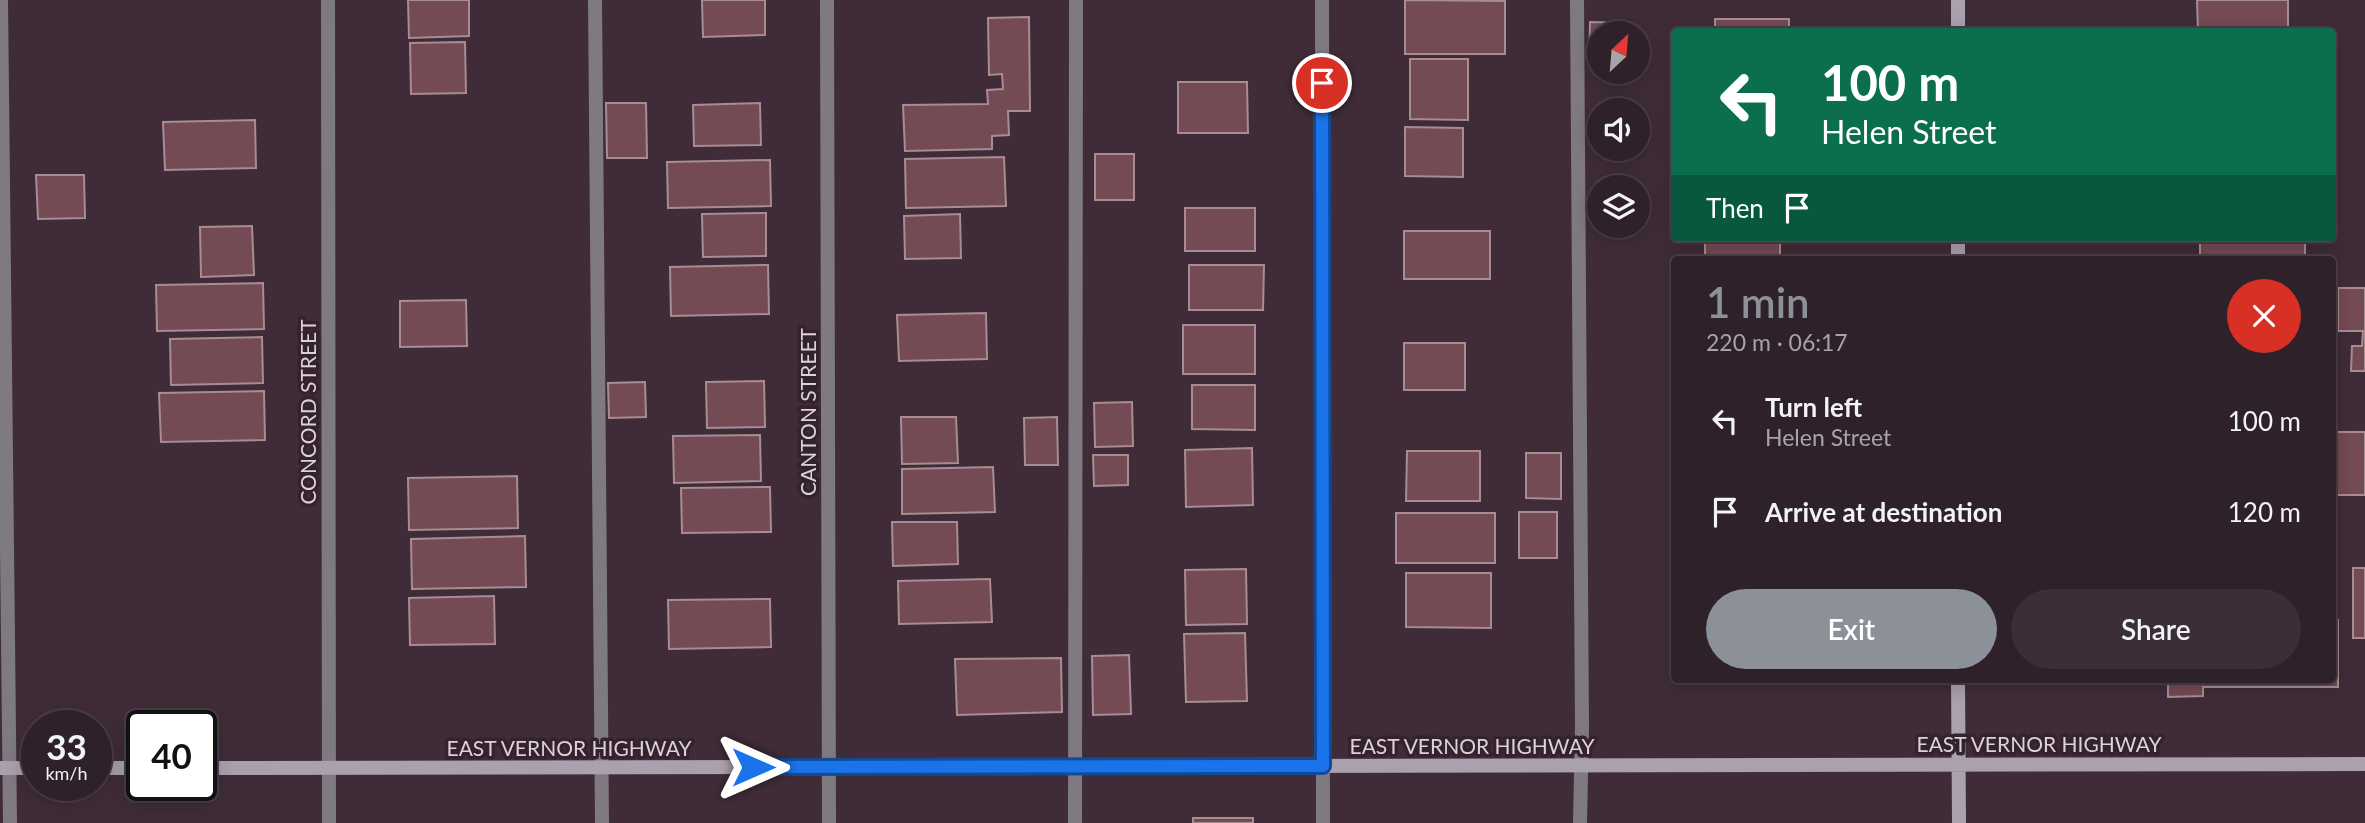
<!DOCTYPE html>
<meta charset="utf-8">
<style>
body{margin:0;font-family:Lato,sans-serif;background:#3b2e36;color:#f1f3f6;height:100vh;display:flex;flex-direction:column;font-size:26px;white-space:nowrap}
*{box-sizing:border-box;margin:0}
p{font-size:23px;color:#a7a3a8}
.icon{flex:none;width:38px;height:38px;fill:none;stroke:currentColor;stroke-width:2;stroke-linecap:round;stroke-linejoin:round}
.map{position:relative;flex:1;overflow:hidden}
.side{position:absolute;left:1671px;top:256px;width:665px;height:427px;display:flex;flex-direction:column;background:#2f212a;border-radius:7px;box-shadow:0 4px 18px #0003,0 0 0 2px #4a3e47}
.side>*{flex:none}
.hud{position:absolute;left:1671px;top:28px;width:665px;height:214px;border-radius:7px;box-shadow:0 4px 18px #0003,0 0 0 2px #4a3e47;background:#0b6e4f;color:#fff;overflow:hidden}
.needle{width:46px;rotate:26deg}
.buttons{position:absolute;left:1587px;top:21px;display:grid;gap:14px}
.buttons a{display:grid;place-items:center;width:63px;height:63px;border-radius:50%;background:#2f212a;box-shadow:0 4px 18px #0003,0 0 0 2px #4a3e47;font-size:35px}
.speed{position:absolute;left:21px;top:710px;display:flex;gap:14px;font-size:35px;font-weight:700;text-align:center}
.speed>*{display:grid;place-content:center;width:91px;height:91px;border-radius:50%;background:#2f212a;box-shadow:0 4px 18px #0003,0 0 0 2px #4a3e47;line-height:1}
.speed small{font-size:18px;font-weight:400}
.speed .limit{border:4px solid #111;border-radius:10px;background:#fff;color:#111}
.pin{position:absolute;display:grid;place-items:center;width:60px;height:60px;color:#fff;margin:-30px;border:4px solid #fff;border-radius:50%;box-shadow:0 2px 7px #0007}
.me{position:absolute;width:77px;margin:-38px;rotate:90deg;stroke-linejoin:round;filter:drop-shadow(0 0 5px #0008)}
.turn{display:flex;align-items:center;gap:24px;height:147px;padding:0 35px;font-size:32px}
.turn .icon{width:91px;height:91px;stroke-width:2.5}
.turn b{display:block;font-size:49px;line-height:60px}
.then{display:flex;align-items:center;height:66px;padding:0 35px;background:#0003;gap:14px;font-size:26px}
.round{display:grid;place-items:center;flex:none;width:74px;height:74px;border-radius:37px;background:#3b2e36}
.headline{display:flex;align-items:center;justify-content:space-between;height:119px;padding:0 35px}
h1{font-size:42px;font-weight:600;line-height:52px;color:#8c9099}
.cta{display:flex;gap:14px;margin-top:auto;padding:14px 35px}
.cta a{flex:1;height:80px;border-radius:42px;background:#8c9099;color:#fff;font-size:28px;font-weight:600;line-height:80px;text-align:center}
.cta a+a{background:#3b2e36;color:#f1f3f6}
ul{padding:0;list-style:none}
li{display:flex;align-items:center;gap:21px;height:91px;padding:0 35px}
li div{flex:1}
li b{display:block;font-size:26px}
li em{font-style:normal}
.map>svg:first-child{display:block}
</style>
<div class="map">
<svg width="2365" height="823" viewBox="0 0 2365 823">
<rect width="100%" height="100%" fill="#3f2c38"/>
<path fill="#744a54" stroke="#a78d92" stroke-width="2" d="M408 0H469V36L409 38Z
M702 0H765V35L703 37Z
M1405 0 1505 1V54H1405Z
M2197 0H2288V32H2198Z
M1029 17 1030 111H1008L1009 135 992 136V149L905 151 903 105 988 104 987 90 1003 89 1002 74 989 75 988 18Z
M1715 19H1789V32H1715Z
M1590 22 1630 23 1629 33H1600V64H1589Z
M465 42 466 93 411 94 410 43Z
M1410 59H1468V120L1410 119Z
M1178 82H1247L1248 133H1178Z
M606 103H646L647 158H607Z
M760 103 761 145 694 146 693 105Z
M255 120 256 168 165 170 163 122Z
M1405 127 1463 128V177L1405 176Z
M1095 154H1134V200H1095Z
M1004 157 1006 206 906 208 905 159Z
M770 160 771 206 668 208 667 162Z
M36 175H84L85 218 38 219Z
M1185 208H1255V251H1185Z
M766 213V256L703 257 702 214Z
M960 214 961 258 905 259 904 216Z
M252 226 254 275 201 277 200 227Z
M1404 231H1490V279H1404Z
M1705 238H1780V259H1705Z
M2200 238H2305V259H2200Z
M768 265 769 314 671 316 670 267Z
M1189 265H1264L1263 310H1189Z
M263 283 264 329 157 331 156 285Z
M2338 288H2365V371H2351L2352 346H2362L2363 331H2338Z
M466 300 467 346 400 347V301Z
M986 313 987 359 899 361 897 315Z
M1183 325H1255V374H1183Z
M262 337 263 383 171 385 170 339Z
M1404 343H1465V390H1404Z
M764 381 765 427 707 428 706 382Z
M645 382 646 417 609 418 608 383Z
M1192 385H1255V430L1192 429Z
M264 391 265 440 161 442 159 393Z
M1132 402 1133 446 1095 447 1094 403Z
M901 417H956L958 463 902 464Z
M1057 417 1058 465H1025L1024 418Z
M2333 432H2365V495H2333Z
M760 435 761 481 674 483 673 436Z
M1252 448 1253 505 1186 507 1185 450Z
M1407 451H1480V501H1406Z
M1526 453H1561V499L1526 498Z
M1093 455H1128V485L1094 486Z
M993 467 995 512 902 514V469Z
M517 476 518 528 409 530 408 478Z
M770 487 771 532 682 533 681 488Z
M1519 512H1557V558H1519Z
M1396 513H1495V563H1396Z
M892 522H957L958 564 893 566Z
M525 536 526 587 412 589 411 539Z
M2353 568H2365V638H2353Z
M1246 569 1247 624 1186 625 1185 570Z
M1406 573H1491V628L1406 627Z
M990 579 992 622 899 624 898 581Z
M494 596 495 644 410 645 409 598Z
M770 599 771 647 669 649 668 600Z
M2333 620H2338V687H2203V696L2168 697V679H2333Z
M1245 633 1247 701 1186 702 1184 634Z
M1129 655 1131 714 1093 715 1092 656Z
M1061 658 1062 712 957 715 955 659Z
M1193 818H1253V823H1193Z"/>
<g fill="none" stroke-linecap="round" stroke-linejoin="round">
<path stroke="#7f7981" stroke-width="14" d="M1 0 10 823
M595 0 602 823
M1577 0 1582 726 1580 823
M1075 823 1076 0"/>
<path stroke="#7f7981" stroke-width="14" d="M328 0 329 823
M827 0 829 823
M1322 0 1323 823"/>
<path stroke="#aaa0ae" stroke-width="14" d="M1958 0V32
M1958 238V259
M1958 679 1959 823
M0 768H37
M96 768H142
M201 768 2365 764"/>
</g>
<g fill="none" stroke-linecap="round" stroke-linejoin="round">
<g stroke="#114b97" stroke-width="18">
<path id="route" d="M753 767 1323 766 1322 83"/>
</g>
<use href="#route" stroke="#1a73e8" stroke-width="12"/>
</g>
<g text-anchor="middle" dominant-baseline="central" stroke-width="7" stroke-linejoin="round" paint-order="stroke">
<g font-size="21" fill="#ddd1d8" stroke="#34232e">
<text transform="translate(307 412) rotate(-90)">CONCORD STREET</text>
<text transform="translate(807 412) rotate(-90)">CANTON STREET</text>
<text x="2039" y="743">EAST VERNOR HIGHWAY</text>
<text x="1472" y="745">EAST VERNOR HIGHWAY</text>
<text x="569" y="747">EAST VERNOR HIGHWAY</text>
</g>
</g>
</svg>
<div class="buttons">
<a><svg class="needle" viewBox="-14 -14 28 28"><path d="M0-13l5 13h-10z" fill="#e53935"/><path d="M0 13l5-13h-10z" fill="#a7a3a8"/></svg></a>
<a><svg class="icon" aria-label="sound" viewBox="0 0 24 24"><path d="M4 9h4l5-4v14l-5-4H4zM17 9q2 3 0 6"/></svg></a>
<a><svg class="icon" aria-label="layers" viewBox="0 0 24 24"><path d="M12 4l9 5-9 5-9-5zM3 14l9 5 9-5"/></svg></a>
</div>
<div class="speed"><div>33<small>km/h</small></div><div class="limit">40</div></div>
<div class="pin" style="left:1322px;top:83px;background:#d93025"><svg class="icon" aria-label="arrive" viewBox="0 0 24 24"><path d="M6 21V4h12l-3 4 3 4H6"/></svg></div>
<svg class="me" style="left:753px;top:767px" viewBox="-20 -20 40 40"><path d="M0-17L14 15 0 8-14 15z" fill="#1a73e8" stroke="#fff" stroke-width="4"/></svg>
<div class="hud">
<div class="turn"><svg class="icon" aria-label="left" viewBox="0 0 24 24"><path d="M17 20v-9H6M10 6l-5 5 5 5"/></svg><div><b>100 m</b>Helen Street</div></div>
<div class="then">Then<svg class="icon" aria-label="arrive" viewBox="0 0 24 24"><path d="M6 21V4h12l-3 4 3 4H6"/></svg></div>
</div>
<section class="side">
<div class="headline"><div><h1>1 min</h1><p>220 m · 06:17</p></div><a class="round" style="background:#d93025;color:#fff"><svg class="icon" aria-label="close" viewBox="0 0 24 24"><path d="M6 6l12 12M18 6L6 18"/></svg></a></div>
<ul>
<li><svg class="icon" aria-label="left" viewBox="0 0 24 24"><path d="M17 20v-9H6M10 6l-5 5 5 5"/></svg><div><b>Turn left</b><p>Helen Street</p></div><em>100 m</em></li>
<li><svg class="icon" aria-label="arrive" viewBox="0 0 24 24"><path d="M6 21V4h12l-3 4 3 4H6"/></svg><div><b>Arrive at destination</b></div><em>120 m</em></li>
</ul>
<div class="cta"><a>Exit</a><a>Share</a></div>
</section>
</div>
